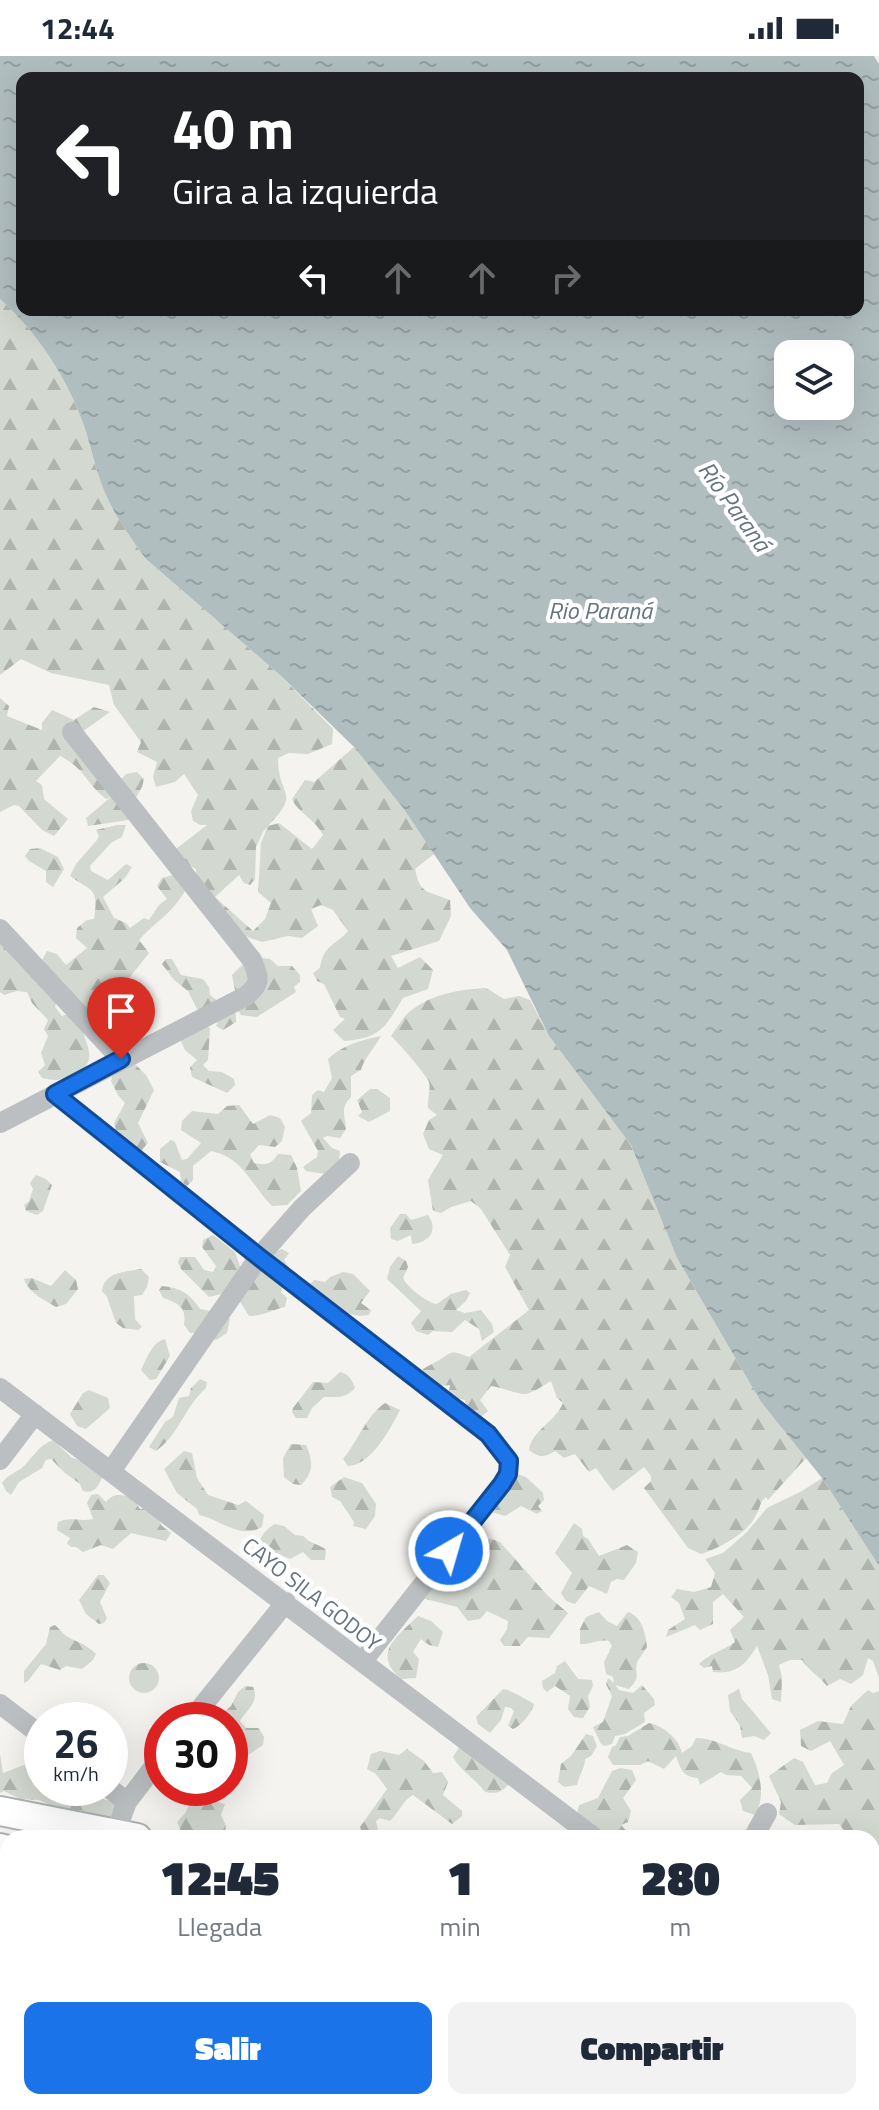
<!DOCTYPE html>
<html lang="es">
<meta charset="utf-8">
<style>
body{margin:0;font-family:"Titillium Web",sans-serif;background:#f2f2f3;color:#1f2937;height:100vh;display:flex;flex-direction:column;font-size:30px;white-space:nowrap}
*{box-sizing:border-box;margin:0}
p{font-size:26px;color:#747a83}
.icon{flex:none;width:44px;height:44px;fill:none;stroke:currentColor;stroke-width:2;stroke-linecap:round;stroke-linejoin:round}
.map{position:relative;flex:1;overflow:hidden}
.side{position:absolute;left:0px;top:1774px;width:880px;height:280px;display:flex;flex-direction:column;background:#fff;border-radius:24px 24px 0 0;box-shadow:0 8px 32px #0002}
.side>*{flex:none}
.banner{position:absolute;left:16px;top:16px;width:848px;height:244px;border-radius:16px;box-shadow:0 8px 32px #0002;background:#202124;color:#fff;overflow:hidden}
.buttons{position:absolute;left:774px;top:284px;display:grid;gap:16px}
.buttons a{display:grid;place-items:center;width:80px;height:80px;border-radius:16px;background:#fff;box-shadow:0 8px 32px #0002;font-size:40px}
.speed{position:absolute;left:24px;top:1646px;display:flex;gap:16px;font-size:40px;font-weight:700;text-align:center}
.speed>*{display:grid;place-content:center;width:104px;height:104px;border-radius:50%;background:#fff;box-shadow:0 8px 32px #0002;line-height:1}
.speed small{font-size:20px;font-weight:400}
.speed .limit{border:12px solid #d22;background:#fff;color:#111}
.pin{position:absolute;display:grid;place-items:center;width:68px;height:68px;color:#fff;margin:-82px -34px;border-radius:50% 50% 50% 0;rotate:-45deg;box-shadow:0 0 8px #0007}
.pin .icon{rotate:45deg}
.me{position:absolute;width:88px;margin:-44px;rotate:38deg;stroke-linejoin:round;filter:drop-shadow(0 0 6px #0008)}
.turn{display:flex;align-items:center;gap:28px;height:168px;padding:0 24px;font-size:36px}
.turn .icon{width:104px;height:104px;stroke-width:2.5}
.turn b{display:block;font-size:56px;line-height:68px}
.lanes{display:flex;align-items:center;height:76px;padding:0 24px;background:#0003;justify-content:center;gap:40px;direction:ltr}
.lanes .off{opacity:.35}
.eta{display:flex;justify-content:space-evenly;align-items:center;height:136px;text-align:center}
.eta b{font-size:48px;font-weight:800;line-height:56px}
.primary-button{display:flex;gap:16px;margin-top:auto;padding:16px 24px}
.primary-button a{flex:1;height:92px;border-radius:16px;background:#1a73e8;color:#fff;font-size:32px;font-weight:800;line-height:92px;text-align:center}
.primary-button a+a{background:#f2f2f3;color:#1f2937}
.status{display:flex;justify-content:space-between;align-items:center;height:56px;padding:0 40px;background:#fff;direction:ltr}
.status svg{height:22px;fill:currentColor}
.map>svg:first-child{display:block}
</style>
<div class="status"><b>12:44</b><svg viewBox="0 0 49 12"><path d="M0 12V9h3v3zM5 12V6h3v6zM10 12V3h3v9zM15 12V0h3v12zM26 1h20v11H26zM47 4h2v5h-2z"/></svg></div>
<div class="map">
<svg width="879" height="2054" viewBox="0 0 879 2054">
<defs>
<pattern id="forest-firs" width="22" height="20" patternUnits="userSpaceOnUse" patternTransform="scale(2)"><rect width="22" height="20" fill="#d3d8d0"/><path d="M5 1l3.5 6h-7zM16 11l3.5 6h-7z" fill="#afb4ae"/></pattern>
<pattern id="water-ripples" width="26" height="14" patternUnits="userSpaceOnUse" patternTransform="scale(2)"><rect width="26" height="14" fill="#b1bec0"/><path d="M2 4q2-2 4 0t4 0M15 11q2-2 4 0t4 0" fill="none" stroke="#949fa1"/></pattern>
</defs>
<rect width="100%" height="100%" fill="#f4f3f0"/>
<path fill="url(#forest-firs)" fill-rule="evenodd" d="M0 243C37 276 68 323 84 370 92 393 96 418 107 440 117 463 132 484 146 503L280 619 333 673 332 688 308 698 289 697 278 702C278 742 302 735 268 770L279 767 312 793 323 779C315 763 298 757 292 743L305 724 314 726 354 691 404 752 434 798 415 813C420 839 428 835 450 844L451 860 439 885 391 900 398 912 420 901 433 914 428 933 403 942C385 971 382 982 344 985L333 974 345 963 340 961 324 928 317 925 313 917 320 912C323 889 335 890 348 875L333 854 321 849 311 853 318 870 302 882 288 880 262 886 242 879 196 824V813L177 803 176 793 207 769H200L193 765 191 755 198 739 184 718 175 726 156 731 153 721 157 706 137 696 141 686 114 649 109 629 51 617 21 603 0 619ZM267 772 261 787 258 836 271 847 265 863 253 875 215 841 239 819 244 827 250 829 255 823 256 791 264 774Z
M0 642 9 650 7 660 42 674V667L52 654 74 664 94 651 110 656 82 676 119 725 126 718 137 716 144 723 142 731 134 745 129 764 88 770 86 762 111 741 106 743C87 729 86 713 60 700L36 725 42 729 44 743 68 763 54 780 42 774 19 750 14 749 0 756Z
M117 769H126L122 781 111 787 90 810 91 815 108 824 126 808 132 811 125 822 103 841 114 862 126 867 130 872 144 862 149 864 159 849 167 843 157 830 162 822 173 819 188 829C175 856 158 863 139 884L149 897 112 944 113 949 106 959 120 973 116 981 103 989 96 967 68 935 60 937 55 951 62 960 74 955 81 960C80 986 105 1004 73 1019 62 1025 54 1025 42 1022L38 1016 45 1009 41 997 48 980 44 973 48 964 32 947 27 936 17 935 4 939 0 936V887L8 876 19 881 18 887 29 910 57 934 42 904 47 895 57 898 66 909 87 892 76 882 77 872 87 864 94 863C99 831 92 836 70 820L76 808 97 784 99 780 96 774Z
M40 792 58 801 64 813 53 831 46 826V815L29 805 25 800 30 793Z
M262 902 270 903 278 910H292L300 919V926L294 931 296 936 257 961 241 959 232 944 235 934 232 919 243 908 256 907Z
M166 903H172L181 919 203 923 209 931 210 939 218 945 227 946 236 959V966L223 974 216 970 219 963 197 953 188 935 174 924 162 908Z
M486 932 504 943 519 940 530 944 549 980 631 1089 677 1202 761 1346 806 1402 768 1444 766 1441C759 1447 761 1450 757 1457 749 1477 720 1492 701 1498L688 1492 644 1432 651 1425V1420L644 1411 613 1435 596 1412 589 1416 575 1398 564 1402 555 1395C544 1402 539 1402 529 1394 532 1374 555 1366 563 1347L557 1342 551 1325C544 1329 533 1337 525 1338 520 1339 500 1331 491 1330L480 1344 488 1355 480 1362 466 1351 465 1344 448 1340 450 1329C438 1331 431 1327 421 1320L423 1313C427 1310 432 1308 436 1306 453 1296 448 1293 469 1301L529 1254 505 1211 510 1199 481 1153 471 1145 451 1151 441 1157 433 1155 428 1124 443 1099 429 1093 423 1078 429 1064 437 1059 428 1052C427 1043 431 1033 429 1026 428 1021 397 985 391 980 396 973 401 965 406 959 426 939 460 933 486 932Z
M206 968 210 973 208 1004 203 1009 209 1015 222 1016 234 1023 235 1029 227 1037 192 1021 190 1011 197 1004 185 994 180 983Z
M381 980C375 991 363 1004 361 1014L351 1020V1041C340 1052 345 1059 346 1073L340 1082 327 1080 323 1082 332 1092 340 1095 339 1104 325 1118 306 1115 303 1111 317 1101 318 1095 301 1065 311 1057 312 1039 318 1034 324 1036 332 1022 328 1003C342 989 362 984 381 980Z
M133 1006 146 1019 154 1034 138 1067 148 1087 139 1097 117 1077 114 1067 125 1047 118 1039 111 1025 114 1013Z
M370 1033H377L390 1042V1055L369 1066 358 1060 362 1056 357 1044Z
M239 1049 253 1068 270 1059 280 1062 285 1071 282 1085 275 1091 259 1089 250 1099 254 1107C266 1109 271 1109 278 1098L291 1099 297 1112 301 1135 287 1149 272 1150C250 1128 244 1102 211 1095L193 1110V1124L187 1130 181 1125 180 1116 160 1106V1093L171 1084 175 1086 182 1104 187 1103 201 1087 181 1074 182 1065 192 1055 218 1058 227 1050Z
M36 1119 46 1123 52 1129 43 1155 37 1159 26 1155 24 1149 29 1145 33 1133 30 1127Z
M400 1158H406L411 1164 428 1159C439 1174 429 1187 412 1188L411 1179 398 1185 391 1183 390 1172Z
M213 1179 235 1196 242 1216 226 1237 209 1241 181 1213 178 1206 180 1201H195L204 1214 213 1216 216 1210 202 1191 203 1184Z
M282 1193 289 1197 284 1204 289 1211 281 1236 287 1242 285 1251C272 1254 263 1260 249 1260L237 1241 257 1216H266C269 1206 271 1196 282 1193Z
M398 1200 406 1205 408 1211 403 1222C407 1231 427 1247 437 1248L451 1238 466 1234 470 1237 466 1245 456 1254 465 1257 481 1254 492 1268 494 1276 482 1285 479 1273 465 1264 452 1276 433 1275 428 1279 416 1275 411 1267 421 1255 387 1223 390 1211Z
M141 1213 149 1221 147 1231 142 1239 134 1240 135 1263 142 1271 138 1274 123 1272 116 1267 107 1241 102 1235C104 1216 125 1216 141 1213Z
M65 1214 76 1224 78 1233 66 1248 56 1251C44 1244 28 1236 24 1223L32 1222 51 1230Z
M343 1216 353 1218 370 1235 361 1247 371 1254 369 1259C345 1264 327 1244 308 1230L314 1224 325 1226 330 1221Z
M162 1230C180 1231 190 1238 200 1253L225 1258 230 1263 227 1277 216 1284 202 1277H190L184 1269C187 1251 178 1247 163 1242L159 1234Z
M165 1283 170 1300 156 1323 150 1324 141 1314C147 1302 152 1286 165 1283Z
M340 1316C349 1318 352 1324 355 1332 345 1343 337 1341 324 1341L312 1352 307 1362H296L292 1356 293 1352 313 1326 328 1327Z
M200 1323 207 1326 206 1332C185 1350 179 1379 156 1395L149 1391 165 1366 173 1361 179 1342 189 1340 191 1332Z
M89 1334 108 1342 110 1352 86 1373 77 1370 70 1358 83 1337Z
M385 1347 400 1354C390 1374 370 1410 348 1410L343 1403C358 1385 366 1360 385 1347Z
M53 1384 71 1401 98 1412 102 1422C98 1431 94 1438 83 1435L80 1428 65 1417 51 1403 46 1404 42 1412 19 1426 11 1439 6 1435 2 1427C8 1418 16 1417 23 1411 33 1401 39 1389 53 1384Z
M291 1388 306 1389C313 1404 314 1417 301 1429L293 1428 284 1421 283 1402Z
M184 1395 192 1397 197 1422 208 1439 238 1449 246 1445 264 1459 262 1471C240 1484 222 1464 199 1459L197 1453 177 1437 164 1413Z
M515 1417 526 1421 543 1437 544 1444 538 1450 542 1455 537 1458 521 1450 505 1460 491 1456Z
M344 1421 362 1427 376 1448 375 1460 366 1473 353 1470 354 1466 340 1445 332 1441 330 1431Z
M822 1422 879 1510V1622L873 1605 868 1602 863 1619 851 1628 840 1623 827 1630C819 1620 809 1615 802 1604H790L779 1609 782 1621 781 1646 772 1643 768 1619 757 1590C746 1608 736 1619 713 1616L712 1610 704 1612 699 1608C710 1597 723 1595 735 1586L730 1574 744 1561 723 1538 713 1546V1568L700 1574 695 1569 666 1581 668 1574 685 1563 679 1547 671 1541 677 1533 694 1536 711 1531 715 1517 705 1503 723 1497 746 1477 767 1452 802 1435Z
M98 1438 106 1446C114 1436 121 1439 132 1441L140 1453 151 1452 158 1460 161 1469 171 1477 166 1485 131 1477 113 1493 101 1489 83 1496 76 1491H71L67 1487 70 1482 57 1474 58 1466C71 1460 80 1466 93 1463L87 1447 91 1439Z
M574 1467 582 1473 583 1480 588 1483 599 1500 627 1489 638 1496 636 1507 624 1524 617 1523 611 1526 607 1538 589 1530 575 1548 566 1545 561 1537 572 1517 555 1497Z
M275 1468 284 1470 295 1479 303 1480 309 1485 326 1493 325 1504H311L303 1496 290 1503 272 1495 263 1501C252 1489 264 1474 275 1468Z
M492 1483 500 1486 548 1540 568 1557 549 1582 528 1581 520 1590H504L500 1584 507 1573 508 1565 487 1555 480 1563 468 1565 457 1551 422 1542 467 1484Z
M98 1519H104L110 1527 100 1546 107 1562 104 1567 99 1568 86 1558 79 1544Z
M599 1556 607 1565 617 1570 628 1556C642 1560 646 1579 647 1591L637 1606C634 1620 642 1619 629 1633L615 1629 619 1634 633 1637 642 1629 654 1643 655 1649 644 1657 645 1666 625 1678 615 1680 612 1688 605 1690 601 1688 593 1671 603 1666 612 1640 606 1628 608 1622 614 1627 613 1621 606 1618 604 1606 612 1590 609 1585C598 1583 591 1589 580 1588V1573L586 1561Z
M418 1560 431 1565 443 1576 438 1591 429 1589 421 1583 413 1596 419 1603 416 1622 401 1623C371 1597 398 1580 418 1560Z
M55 1569C59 1572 61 1576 65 1579 75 1586 84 1586 96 1598L93 1604 82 1613 66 1610 60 1614 41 1608 28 1625 24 1627V1615L46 1588 50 1571Z
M565 1605 578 1623 592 1624 593 1630 588 1640 590 1651 583 1662 574 1661 568 1653 570 1640 555 1630 547 1636 543 1632 542 1625 555 1617 557 1610Z
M129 1622a15 15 0 1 1 30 0a15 15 0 1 1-30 0Z
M245 1630 253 1631C260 1646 247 1653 240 1665L246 1672H259L264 1681 263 1689 242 1703 230 1700V1664H215L231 1650 238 1636Z
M503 1633C509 1633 529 1645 534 1648 532 1657 521 1670 513 1673L508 1670 514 1655 511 1652 505 1651 501 1664 490 1677 478 1668 476 1661Z
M739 1633 742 1643 771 1677 764 1684 754 1680 742 1682 740 1669 730 1655 728 1639Z
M868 1634 873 1637 879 1635V1867L872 1839 875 1829 874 1816 872 1817V1782H850L839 1768 795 1769 779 1758 781 1746 769 1720 794 1702 803 1706 815 1729 827 1727 832 1717 844 1709 830 1685 811 1695 801 1690 800 1674 818 1665 843 1668 851 1650Z
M649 1667C664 1670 679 1683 682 1697L692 1690 696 1682C716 1682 732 1695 751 1697 760 1715 766 1741 755 1759L743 1755 740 1744 752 1732 741 1720 726 1719 721 1716 700 1729 698 1722C683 1721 681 1714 676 1700L664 1713 648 1705 640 1709H613L608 1701 612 1691 616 1689 620 1681 628 1680Z
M586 1678 593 1680 597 1690 591 1700 585 1703C585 1712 579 1719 577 1729L564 1731 558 1726 561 1708 571 1700Z
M469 1682 509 1728C501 1737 496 1738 485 1736 475 1722 461 1716 453 1701L458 1693Z
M407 1693 424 1705 433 1717 442 1716 448 1726 443 1739 462 1755V1760L452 1768 413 1739C403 1744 399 1757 390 1765L380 1762 376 1765 378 1775 368 1782 364 1781 360 1771 387 1733 376 1718 367 1713 371 1698 380 1695 399 1699Z
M0 1698 3 1717 42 1702V1732L94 1733 100 1742 119 1748 116 1767 66 1757 39 1744 20 1743 4 1735 0 1737Z
M621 1712 632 1714 636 1724 623 1742 631 1755 628 1766 621 1769 631 1780 607 1782 599 1773 576 1763 579 1749 598 1742 612 1715Z
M206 1742 225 1748 221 1759 226 1770 224 1782H197L194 1778 181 1775 177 1766 186 1756 190 1746Z"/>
<path fill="url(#water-ripples)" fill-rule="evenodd" d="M0 0H874L879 8V1510L822 1422 761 1346 677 1202 631 1089 549 980 507 894 470 852 404 753 354 691 280 619 146 503C132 484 117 463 107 441 96 418 92 393 84 370 68 323 37 276 0 243ZM22 22H858V254H22ZM788 298H840V350H788Z"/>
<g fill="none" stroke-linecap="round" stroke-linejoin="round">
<g stroke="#aeb3b6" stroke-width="32">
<path id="secondary" d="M0 1755 137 1782
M0 1792 8 1794
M691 2046 698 2054"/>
</g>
<path stroke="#bbbfc1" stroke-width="20" d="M0 873 121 1003
M55 1038 259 1201 488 1378 509 1405 508 1418 502 1428 362 1606
M0 1067 246 940C262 927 259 922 252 904L72 676
M0 1332 595 1782
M0 1404 35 1358
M111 1415 259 1201 302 1152 350 1107
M0 1648 42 1680
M191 1664 286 1546
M109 1732 127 1746
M115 1778 127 1746 162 1700
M753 1782 767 1757
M872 2029 878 2036
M295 2046 300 2054
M11 2054 22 2046
M567 2054 579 2046"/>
<use href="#secondary" stroke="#fff" stroke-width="28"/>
</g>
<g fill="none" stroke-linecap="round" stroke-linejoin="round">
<g stroke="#114b97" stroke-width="20">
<path id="route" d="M121 1003 55 1038 259 1201 488 1378 509 1405 508 1418 502 1428 449 1495"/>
</g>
<use href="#route" stroke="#1a73e8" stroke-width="14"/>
</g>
<g text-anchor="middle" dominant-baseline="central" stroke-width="8" stroke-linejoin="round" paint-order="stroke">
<g font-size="22" fill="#66747d" stroke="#fff">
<text transform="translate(312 1538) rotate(38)">CAYO SILA GODOY</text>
</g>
<g font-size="24" font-style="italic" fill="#63767b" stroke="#fff">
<text transform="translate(735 450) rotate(54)">Río Paraná</text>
<text x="600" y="554">Rio Paraná</text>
</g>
</g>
</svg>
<div class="buttons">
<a><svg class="icon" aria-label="layers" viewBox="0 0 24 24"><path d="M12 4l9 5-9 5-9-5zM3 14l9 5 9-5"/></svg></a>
</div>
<div class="speed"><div>26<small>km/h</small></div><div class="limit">30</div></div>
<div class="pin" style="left:121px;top:1003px;background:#d93025"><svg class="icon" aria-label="arrive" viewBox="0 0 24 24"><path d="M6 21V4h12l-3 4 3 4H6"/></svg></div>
<svg class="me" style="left:449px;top:1495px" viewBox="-20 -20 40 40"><circle r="17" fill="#1a73e8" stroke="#fff" stroke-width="3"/><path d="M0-11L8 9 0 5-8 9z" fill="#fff"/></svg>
<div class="banner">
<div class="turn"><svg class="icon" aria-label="left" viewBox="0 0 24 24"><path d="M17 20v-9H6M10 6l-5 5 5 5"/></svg><div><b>40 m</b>Gira a la izquierda</div></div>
<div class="lanes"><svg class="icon" aria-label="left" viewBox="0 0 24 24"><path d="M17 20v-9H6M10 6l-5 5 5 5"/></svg><svg class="icon off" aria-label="ahead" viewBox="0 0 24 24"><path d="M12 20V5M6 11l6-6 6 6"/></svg><svg class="icon off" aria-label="ahead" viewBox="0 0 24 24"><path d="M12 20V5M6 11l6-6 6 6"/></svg><svg class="icon off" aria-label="right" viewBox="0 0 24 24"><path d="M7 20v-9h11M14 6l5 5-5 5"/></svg></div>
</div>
<section class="side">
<div class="eta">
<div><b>12:45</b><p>Llegada</p></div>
<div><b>1</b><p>min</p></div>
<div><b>280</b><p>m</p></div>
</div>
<div class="primary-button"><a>Salir</a><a>Compartir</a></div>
</section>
</div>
